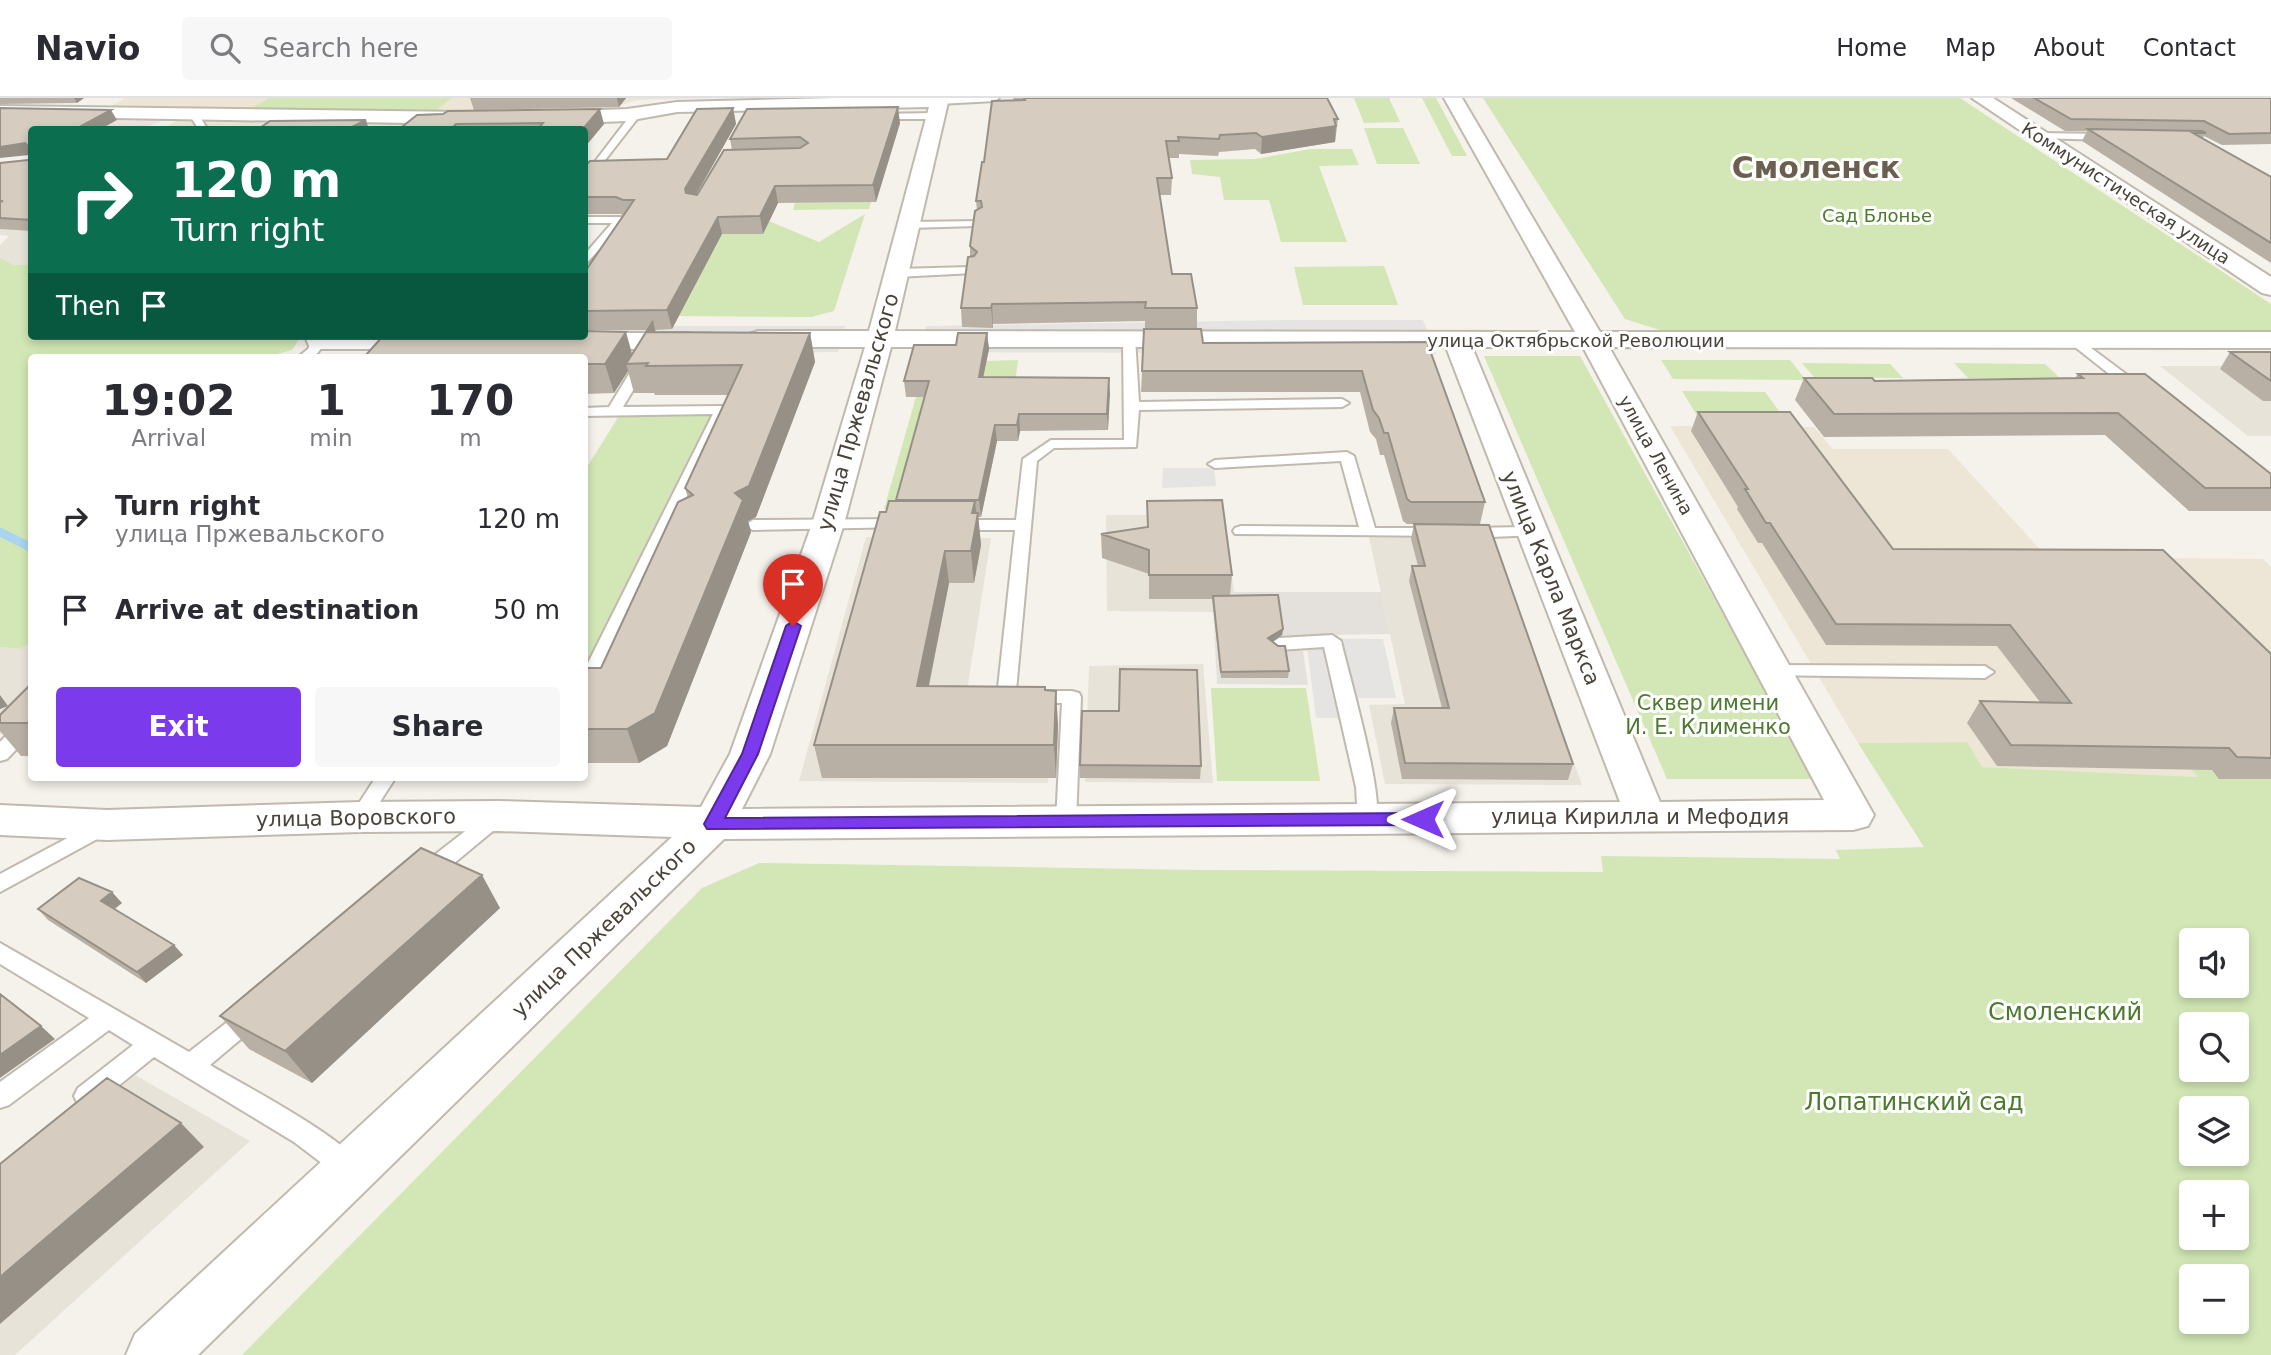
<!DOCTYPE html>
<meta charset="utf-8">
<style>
body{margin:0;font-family:"DejaVu Sans",sans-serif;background:#f7f7f7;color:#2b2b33;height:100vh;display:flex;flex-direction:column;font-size:26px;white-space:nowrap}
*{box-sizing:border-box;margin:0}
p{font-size:23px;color:#7c7c81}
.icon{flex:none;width:38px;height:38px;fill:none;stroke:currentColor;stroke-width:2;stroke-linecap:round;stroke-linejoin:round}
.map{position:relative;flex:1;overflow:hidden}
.sheet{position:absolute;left:28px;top:256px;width:560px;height:427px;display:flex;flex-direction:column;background:#fff;border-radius:7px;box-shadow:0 4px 10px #0003}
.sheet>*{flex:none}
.banner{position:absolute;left:28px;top:28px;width:560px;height:214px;border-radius:7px;box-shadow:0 4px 10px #0003;background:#0b6e4f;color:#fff;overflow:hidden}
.controls{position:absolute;left:2179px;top:830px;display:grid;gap:14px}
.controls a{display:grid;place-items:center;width:70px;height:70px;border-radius:7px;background:#fff;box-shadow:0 4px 10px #0003;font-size:35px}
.pin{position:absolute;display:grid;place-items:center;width:60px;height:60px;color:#fff;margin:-72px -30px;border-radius:50% 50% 50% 0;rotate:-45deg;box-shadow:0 0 7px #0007}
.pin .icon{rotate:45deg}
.me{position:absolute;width:77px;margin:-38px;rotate:270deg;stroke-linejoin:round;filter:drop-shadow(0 0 5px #0008)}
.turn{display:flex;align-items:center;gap:24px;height:147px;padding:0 28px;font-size:32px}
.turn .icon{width:91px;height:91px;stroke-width:2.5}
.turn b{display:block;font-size:49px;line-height:60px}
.then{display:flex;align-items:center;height:66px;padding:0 28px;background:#0003;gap:14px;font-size:26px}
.eta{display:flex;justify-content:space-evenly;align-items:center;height:119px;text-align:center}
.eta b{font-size:42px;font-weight:600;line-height:49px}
.primary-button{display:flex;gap:14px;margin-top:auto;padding:14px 28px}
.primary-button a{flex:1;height:80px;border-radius:7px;background:#7c3aed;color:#fff;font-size:28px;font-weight:600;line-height:80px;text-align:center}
.primary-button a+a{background:#f7f7f7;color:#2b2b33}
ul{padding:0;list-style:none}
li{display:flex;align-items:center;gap:21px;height:91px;padding:0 28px}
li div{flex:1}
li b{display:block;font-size:26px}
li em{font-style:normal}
header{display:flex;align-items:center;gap:42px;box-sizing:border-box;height:98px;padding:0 35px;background:#fff;border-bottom:2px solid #e1e1e2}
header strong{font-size:33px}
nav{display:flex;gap:38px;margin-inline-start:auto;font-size:24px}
.search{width:490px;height:63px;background:#f7f7f7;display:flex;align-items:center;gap:18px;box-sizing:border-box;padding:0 24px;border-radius:7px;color:#7c7c81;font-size:26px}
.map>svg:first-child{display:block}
</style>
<header>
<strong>Navio</strong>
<div class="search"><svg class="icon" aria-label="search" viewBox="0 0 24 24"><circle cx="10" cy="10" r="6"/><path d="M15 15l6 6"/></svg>Search here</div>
<nav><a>Home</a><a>Map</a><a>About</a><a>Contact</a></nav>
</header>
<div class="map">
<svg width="2271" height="1257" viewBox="0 0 2271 1257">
<rect width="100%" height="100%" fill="#f5f1eb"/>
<path fill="#e8e3d9" d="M31 70V167H14L0 160V147L9 138 0 137V73Z
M2160 268H2271V338H2248Z
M1106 417H1225L1235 504 1213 514 1107 513Z
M866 439 991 440 964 612 1054 613 1048 685 799 683Z
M1369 439 1493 440 1582 687 1385 686 1369 607 1405 606Z
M31 544V604L0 637V549L19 551Z
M1203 566 1213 685 1085 684 1089 568Z
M135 977 250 1043 15 1257H0V1088Z"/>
<path fill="#e4e0dc" d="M1234 494H1381L1390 536 1263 538 1264 552 1303 553 1308 587 1217 586 1213 504H1235Z"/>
<path fill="#ede5d5" d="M125 0H269L251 10 111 8Z
M452 0H718L638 2 600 13 437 12Z
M176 23 431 25 422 32H161Z
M1670 328 1814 329 1833 351H1948L2047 459 2263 461 2271 469V608L2138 609 2199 679 1982 669 1966 644 1858 645Z"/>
<path fill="#f4e1df" d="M0 18 172 19 141 31 32 32Z"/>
<path fill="#d2e7b5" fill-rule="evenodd" d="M269 0H452L437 12 251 10Z
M1354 0H1389L1400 24 1364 25Z
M1422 0H1436L1467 58H1452Z
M1483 0H1960L2271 206V232L1666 234 1625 221Z
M1364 30H1403L1420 66H1377Z
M1311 51H1352L1359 67 1319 68 1347 144H1281L1269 102H1224L1220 79 1192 76 1190 62 1255 61Z
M871 104 869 111 793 112 795 105Z
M865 116 834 213 811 219 679 218 722 136H763L769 123 819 144Z
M0 160 14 167H31L32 238H301L292 252 266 259H32V544L19 551 0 549Z
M1384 168 1398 207H1303L1294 169Z
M1484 258H1580L1814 681H1667Z
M1018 262 1015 285 900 411H884L916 299H979L986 263Z
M1661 262H1790L1806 282 1673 281Z
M1802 265 1890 266 1903 280 1814 279Z
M1954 265 2045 266 2060 280H1968Z
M1682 293 1765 294 1787 324H1701Z
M712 317 585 575 584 374 619 318Z
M1211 590H1306L1320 683H1217Z
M2137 608H2271V1257H242L702 790 759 765 1200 772 1603 774 1601 758 1840 761 1836 752 1924 749 1858 645 1967 644 1982 669 2198 679ZM2191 842H2236V887H2191ZM2191 926H2236V971H2191ZM2191 1010H2236V1055H2191ZM2191 1094H2236V1139H2191ZM2191 1178H2236V1223H2191Z"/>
<path fill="#e6e4e2" d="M1287 222H1423L1436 256 919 254 926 228Z
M585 228H845L838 254 648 256 655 244 584 238Z
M1163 370H1214L1216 388 1162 390Z
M1267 540 1383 541 1396 600H1358L1362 620H1316L1307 550H1268Z"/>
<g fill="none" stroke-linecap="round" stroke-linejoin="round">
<path stroke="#aad5ee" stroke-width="9" d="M0 434 32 450"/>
<g stroke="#c0b9ad" stroke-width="4">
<path id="lane" d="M999 0 995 3 939 6 935 3 945 0Z
M194 13 197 14 208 32H199L189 16Z
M633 14 641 16 584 89V78Z
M873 16 936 15 941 18 936 21H870V17Z
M2039 35 2108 36 2113 39 2108 42 2036 40V36Z
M584 119H621L626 122 584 168V157L612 125H584Z
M981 123V127L977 128 909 130 903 127 909 124Z
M970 169 976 173 974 175 897 179 891 175 897 171Z
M1129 236 1135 240 1139 304 1342 301 1349 305 1342 309 1139 312 1136 349 1054 350 1037 363 1016 593H1072L1079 595 1081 599 1076 724 1073 729 1066 732 1059 729 1056 724 1062 605H1006L999 603 997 599 1015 432H954L946 427 954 422H1016L1023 361 1051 342H1124L1123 240Z
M2075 238 2142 288V294H2132L2070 245V239Z
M318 239 324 243C319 258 314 259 298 259L308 251 313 240Z
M643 260 650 264 623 309 722 308 729 312 597 584 595 588 584 590V573L713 316 584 318V310L609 309 638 261Z
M1347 354 1354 358 1375 430H1438L1446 435 1444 438 1235 436 1233 433 1235 430 1241 428 1359 429 1341 363 1215 370 1208 366 1215 362Z
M903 421 909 423 911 426 909 429 753 432 745 427 753 422Z
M1533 429 1541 434 1539 437 1468 440 1460 435 1468 430Z
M1332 537 1341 543C1348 574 1387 706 1375 727L1368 730 1361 727 1358 722 1356 689 1324 549 1279 552 1270 546 1279 540Z
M1774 567 1985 568 1994 574 1985 580 1768 577 1765 573Z
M32 617V635L7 661 0 663V644L25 618Z
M376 679H396L367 724 360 727 353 724 350 719Z
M498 710 505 713 508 718 505 723 435 781 427 783 419 781 416 775 419 769 491 713Z
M103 721 110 724 113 729 110 734 0 794V776Z
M0 845 189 954 244 911 252 908 260 911 264 918 260 925 210 967C240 985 351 1043 362 1070L358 1079 349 1082 340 1079 294 1044 154 959 96 1006 87 1009 78 1006 74 998 78 990 133 947 109 932 9 1007 0 1010V984L89 920 0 866Z"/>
</g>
<g stroke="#c0b9ad" stroke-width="4">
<path id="street" d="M834 0H949L895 233 1575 234 1444 0H1462L1600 234H2271V250L1609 249 1874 717 1868 728 1853 732 724 741 198 1257H126L135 1236 672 739 498 733 360 734 107 742 0 737V707L107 712 360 704 498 703 701 709 730 656 812 426 865 249H758L749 246 745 241 749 236 758 233H869L929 9 677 14 627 23 550 26 541 20 550 14 627 11 677 4ZM891 249H1446L1620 704 742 711 770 656 844 426ZM1472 249H1583L1824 702 1660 704Z
M1972 0H1993L2271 179V197L2262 195Z
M0 8 466 14 475 20 466 26 0 18Z
M584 235H690L699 238 703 243 699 248 690 251H576L567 248 563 243 567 238H584Z
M305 238H440L444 243 440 248 431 251H318L309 248Z"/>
</g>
<use href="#lane" fill="#fff" fill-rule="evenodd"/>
<use href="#street" fill="#fff" fill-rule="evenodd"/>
</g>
<path fill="#b8b0a5" d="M0 0H84L77 5 0 6Z
M470 0H626L619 9 474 12Z
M1013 0H1327L1338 21 1335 44 1261 56 1255 51 1219 54 1218 58 1179 56V60H1169L1172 80 1171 97H1160L1172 176 1197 210V230H1145V223L993 226V230L962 229 961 210 970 159V148L977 112 976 103 984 64 1014 2Z
M2011 0H2271V46L2222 47 2204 38 2203 40 2271 79V165L2082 43 2087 33H2065Z
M733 10 736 26 696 97H697L732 52 730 41 900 25 876 104 778 105 763 136H722L672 231 655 232 656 234 810 235 815 264 756 419 748 423 751 434 667 648 639 665H584V570H601L688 400 685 390 728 297H655L654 295H634L628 273 614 295 584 296V259L632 255 647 232H584V172H586L624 118 621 116H584V69L667 61Z
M417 17 604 26 584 50V32H398Z
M32 62V133L0 131V66Z
M987 235 989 251 983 279 1109 280 1108 332 1020 333 1018 343H997L981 419H978L981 447 974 485H949L929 588 1045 589V592L1058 626 1056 680H822L814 647 886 414 896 403 925 299H906L904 283 956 247Z
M1427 244 1485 404 1480 426H1407L1403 423 1384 357H1380L1376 341 1370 334 1360 294H1141L1142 273 1203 245Z
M2230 254H2271V303H2263L2220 271Z
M2078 276 2271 376V413H2189L2105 337 1824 339 1795 302 1804 280 1875 283 2075 280Z
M1698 314 1893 451 2271 556V681H2219L2212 672 1997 668 1967 625 1980 603 2040 604 1997 548 1826 547 1762 445H1758L1737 411 1738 409 1691 333Z
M1147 403 1232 477 1230 498 1283 531 1282 537 1273 543 1289 573 1288 580H1221L1212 501H1149V476L1102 460 1101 436 1147 429Z
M1414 426 1573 666 1568 682 1402 681 1391 625 1394 610H1442L1409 483 1412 468H1418L1411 441Z
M32 585V658H21L0 633V617Z
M1119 613 1201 668 1200 681 1080 680V667Z
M122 805 115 811 183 857 146 885 48 822 38 811Z
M500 810 312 985 249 951 220 918Z"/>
<path fill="#969086" d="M74 0H84L77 5Z
M617 0H626L619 9Z
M898 9 900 25 876 104 873 87Z
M733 10 736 26 689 109 685 91Z
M600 11 604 26 584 50V32H582Z
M111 12 117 22 99 32H74Z
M366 22 369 32H346Z
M456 26 458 32H450Z
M1336 28 1335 44 1261 56 1262 39Z
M25 45 30 54H32V61L29 57 0 60V49Z
M775 88 778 105 763 136 760 118Z
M718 119 722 136 672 231 667 212Z
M992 206 993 226V230L991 210Z
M653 223 660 252 647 234Z
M626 234 634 263 626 266 628 273 614 295 605 266Z
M810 235 815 264 756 419 748 423 751 434 667 648 639 665 627 631 735 395Z
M987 235 989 251 980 295 979 279Z
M1109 280 1110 296 1108 332 1107 316Z
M1019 316 1020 333 1018 343 1017 327Z
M995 327 997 343 981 419 979 402Z
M975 403 977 421 978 415 981 447 974 485 971 453 972 415Z
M945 453 949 485 922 621 917 588Z
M1283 531 1282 537 1268 547V540Z
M1056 593 1058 626 1056 680 1054 647Z
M0 597 8 608 0 611Z
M482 777 500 810 312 985 285 953Z
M112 794 122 805 111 813 101 803Z
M174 847 183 857 146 885 137 874Z
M41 928 55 941 0 980V957Z
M181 1025 204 1049 0 1226V1179Z"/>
<path fill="#d6cdc0" stroke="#969086" stroke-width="2" d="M1024 0H1327L1338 21H1334L1336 28 1262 39 1256 35 1220 37 1219 41 1178 39 1179 43H1166L1172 80H1157L1172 176H1191L1197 210H1145L1146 204 992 206 991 210H961L968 159 974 158 977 154 970 148 975 113 982 109 981 103H976L982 64H984L992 3 1025 2Z
M2034 0H2271V35L2229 36 2204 23 2071 21Z
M898 9 873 87 775 88 760 118 718 119 667 212 584 213V172H586L634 102H623L616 99H584V69L590 63 667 61 697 11 733 10 685 91 686 95 697 97 724 52 800 50 808 45 800 39 730 41 747 11Z
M0 10 111 12 74 32H32V54L28 55V48L25 45 0 49Z
M600 11 582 32H537L543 25 456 26 450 32H398L417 17 443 16 448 13Z
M366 22 346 32H257L270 23Z
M2088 31 2202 33 2206 35H2193L2271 79V145Z
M28 62H32V122L0 120V104L3 103H0V65Z
M653 223 647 234 810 235 749 388 735 395 743 402 655 615 627 631H584V570H601L678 404 693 397 685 390 742 267 646 268 648 265 626 266Z
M1144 231H1201L1203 245 1427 244 1485 404H1411L1407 401 1388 335H1384L1379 320 1373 312 1362 273H1142Z
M584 233 626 234 605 266H584V259H364L383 238H584Z
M958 235H987L979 279 1109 280 1107 316H1019L1017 327H995L979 402H896L929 283H904L914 247H956Z
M2230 254H2271V283Z
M2078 276H2145L2271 376V390H2205L2118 315 1834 316 1804 280H1872L1875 283 2083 280Z
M1698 314H1790L1893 451 2163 452 2271 556V660L2237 659 2229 650 2011 647 1980 603 2071 605 2010 527 1836 526 1770 425H1766L1745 391H1748Z
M1222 402 1232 477H1149V452L1101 436 1148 429 1147 403Z
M889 403H975L972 415H978L971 453H945L917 588 1045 589V592L1056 593 1054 647H814L880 414H886Z
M1414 426 1489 427 1573 666 1405 665 1394 610H1449L1412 468H1425Z
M1278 497 1283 531 1268 540 1278 548H1285L1289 573 1221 574 1213 498Z
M1120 571 1197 572 1201 668 1080 667 1082 613H1119Z
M32 585V625H0V617Z
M421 750 482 777 285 953 220 918Z
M79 780 112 794 101 803 174 847 137 874 38 811Z
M0 896 41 928 0 957Z
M107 980 181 1025 0 1179V1066Z"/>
<path fill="#7c3aed" stroke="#51269a" stroke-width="2" d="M793 523 801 528 758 656 725 720 1423 715 1430 717 1432 721 1430 726 1423 727 707 731 704 726 742 656 786 528Z"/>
<g text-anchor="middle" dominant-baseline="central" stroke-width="6" stroke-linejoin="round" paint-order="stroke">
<g font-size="18" fill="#494239" stroke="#fff">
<text transform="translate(2126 95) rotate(33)">Коммунистическая улица</text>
<text x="1576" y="242">улица Октябрьской Революции</text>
<text transform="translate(1656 357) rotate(61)">улица Ленина</text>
</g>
<g font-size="18" fill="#4c792d" stroke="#fff">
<text x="1877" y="117">Сад Блонье</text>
</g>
<g font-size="21" fill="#494239" stroke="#fff">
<text transform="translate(858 314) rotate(-74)">улица Пржевальского</text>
<text transform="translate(1551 480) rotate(68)">улица Карла Маркса</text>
<text x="1640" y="719">улица Кирилла и Мефодия</text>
<text transform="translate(356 720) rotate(-1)">улица Воровского</text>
<text transform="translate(604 830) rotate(-44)">улица Пржевальского</text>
</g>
<g font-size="21" fill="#4c792d" stroke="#fff">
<text x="1708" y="605">Сквер имени<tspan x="1708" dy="24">И. Е. Клименко</tspan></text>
</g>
<g font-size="24" fill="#4c792d" stroke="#fff">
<text x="2065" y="914">Смоленский</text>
<text x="1914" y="1004">Лопатинский сад</text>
</g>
<g font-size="30" font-weight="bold" fill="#6b5f50" stroke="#fff">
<text x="1816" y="69">Смоленск</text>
</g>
</g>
</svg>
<div class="controls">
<a><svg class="icon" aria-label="sound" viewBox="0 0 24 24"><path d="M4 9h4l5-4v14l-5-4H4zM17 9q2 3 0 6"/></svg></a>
<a><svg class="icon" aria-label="search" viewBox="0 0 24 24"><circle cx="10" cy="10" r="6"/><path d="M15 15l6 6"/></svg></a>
<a><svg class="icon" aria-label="layers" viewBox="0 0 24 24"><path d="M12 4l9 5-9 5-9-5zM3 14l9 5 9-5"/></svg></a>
<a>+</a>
<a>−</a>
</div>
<div class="pin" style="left:793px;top:528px;background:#d93025"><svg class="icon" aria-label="arrive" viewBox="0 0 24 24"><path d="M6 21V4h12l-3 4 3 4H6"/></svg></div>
<svg class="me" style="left:1423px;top:721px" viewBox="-20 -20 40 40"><path d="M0-17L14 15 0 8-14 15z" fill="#7c3aed" stroke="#fff" stroke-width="4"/></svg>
<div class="banner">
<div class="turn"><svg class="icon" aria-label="right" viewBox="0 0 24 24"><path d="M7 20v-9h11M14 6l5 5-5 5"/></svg><div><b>120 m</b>Turn right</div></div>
<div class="then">Then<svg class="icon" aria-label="arrive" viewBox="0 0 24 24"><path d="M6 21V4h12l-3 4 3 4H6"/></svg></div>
</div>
<section class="sheet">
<div class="eta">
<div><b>19:02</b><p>Arrival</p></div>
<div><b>1</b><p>min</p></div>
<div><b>170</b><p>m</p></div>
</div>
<ul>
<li><svg class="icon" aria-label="right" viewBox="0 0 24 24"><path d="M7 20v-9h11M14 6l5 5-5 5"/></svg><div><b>Turn right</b><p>улица Пржевальского</p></div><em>120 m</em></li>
<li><svg class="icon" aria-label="arrive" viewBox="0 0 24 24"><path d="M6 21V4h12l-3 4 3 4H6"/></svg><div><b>Arrive at destination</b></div><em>50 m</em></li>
</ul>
<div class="primary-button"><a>Exit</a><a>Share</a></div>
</section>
</div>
